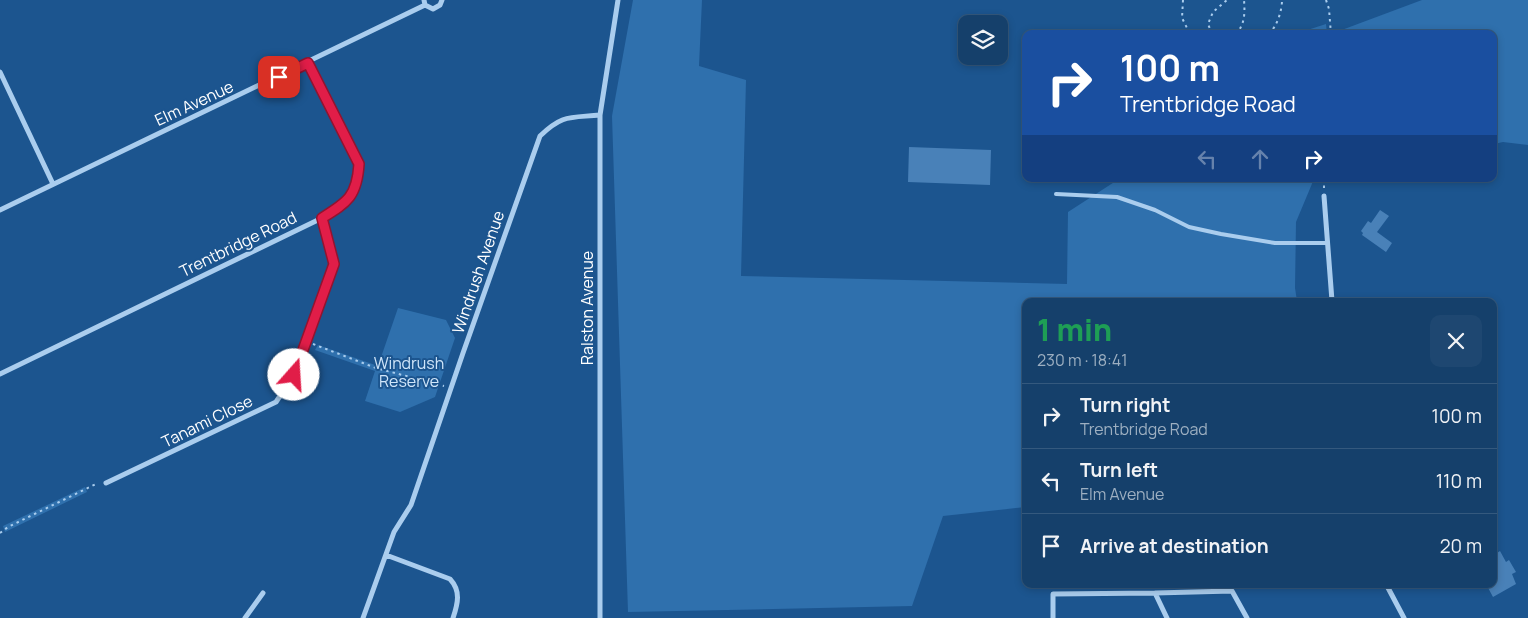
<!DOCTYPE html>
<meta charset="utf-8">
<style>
body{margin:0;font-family:Manrope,sans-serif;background:#1e4771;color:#f1f3f6;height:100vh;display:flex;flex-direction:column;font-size:19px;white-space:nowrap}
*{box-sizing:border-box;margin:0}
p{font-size:16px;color:#9dafc1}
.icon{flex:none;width:28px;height:28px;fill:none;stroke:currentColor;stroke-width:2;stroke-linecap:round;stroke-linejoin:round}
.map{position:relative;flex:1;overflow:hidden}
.panel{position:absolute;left:1022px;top:298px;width:475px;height:290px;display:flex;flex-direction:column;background:#15406b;border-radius:10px;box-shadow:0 2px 8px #0003,0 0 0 1px #34597e}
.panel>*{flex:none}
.top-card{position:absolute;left:1022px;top:30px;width:475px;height:152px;border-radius:10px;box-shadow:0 2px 8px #0003,0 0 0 1px #34597e;background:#1a4fa0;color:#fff;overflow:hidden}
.buttons{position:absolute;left:958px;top:15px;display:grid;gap:10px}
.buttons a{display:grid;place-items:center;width:50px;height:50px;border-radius:10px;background:#15406b;box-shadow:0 2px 8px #0003,0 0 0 1px #34597e;font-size:25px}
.pin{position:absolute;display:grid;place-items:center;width:42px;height:42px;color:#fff;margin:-21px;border-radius:10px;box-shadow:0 2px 8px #0006}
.me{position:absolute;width:55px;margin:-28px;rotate:19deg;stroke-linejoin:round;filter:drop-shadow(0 0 4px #0008)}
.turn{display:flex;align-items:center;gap:18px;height:105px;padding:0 15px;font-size:22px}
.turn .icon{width:65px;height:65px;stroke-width:2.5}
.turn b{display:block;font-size:35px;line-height:42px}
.lanes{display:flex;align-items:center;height:48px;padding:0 15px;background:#0003;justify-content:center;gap:25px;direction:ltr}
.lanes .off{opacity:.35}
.round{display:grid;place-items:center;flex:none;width:52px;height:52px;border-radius:10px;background:#1e4771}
.head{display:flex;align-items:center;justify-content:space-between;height:85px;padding:0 15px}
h1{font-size:30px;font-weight:800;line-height:38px;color:#1e9e55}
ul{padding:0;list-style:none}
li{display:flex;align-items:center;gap:15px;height:65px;padding:0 15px;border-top:1px solid #34597e}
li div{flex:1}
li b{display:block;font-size:19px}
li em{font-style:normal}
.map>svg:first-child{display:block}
</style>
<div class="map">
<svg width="1528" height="618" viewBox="0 0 1528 618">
<rect width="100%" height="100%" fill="#1c558f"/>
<path fill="#2f70ad" d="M633 0H702L699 66 746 80 741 276 1067 284 1068 212 1119 179H1314L1296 222 1295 288 1297 301H1026V507L943 516 912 606 628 612 612 116Z
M1422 0H1528V145L1503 142 1494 144V34H1339V31Z
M1326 24 1327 34H1295Z
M398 308 446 320 455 338 435 397 400 412 365 401 375 371 315 350 318 345 378 366Z
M85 487 87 492 5 532 3 526Z"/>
<path fill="#4981b8" d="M909 147 991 150 990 185 908 182Z
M1380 210 1389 216 1377 232 1392 243 1386 252 1362 235 1363 233 1361 231 1368 221 1371 223Z
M1500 551 1506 562 1509 560 1516 572 1512 574 1516 584 1493 597 1486 584H1494V555Z"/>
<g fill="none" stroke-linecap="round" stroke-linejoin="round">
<path stroke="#aacdee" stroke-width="2" stroke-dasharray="2.5 4" stroke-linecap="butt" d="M1183 0 1182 18 1190 34
M1326 0 1329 9 1331 34
M1212 34 1208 24 1213 12 1227 0
M1236 34C1245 24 1245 13 1244 0
M1269 34C1277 26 1282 11 1282 0
M1324 179V189
M313 344 376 368 444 386
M0 533 8 527 98 483"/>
<path stroke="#aacdee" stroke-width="4" d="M1056 194 1117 197 1155 210 1189 227 1221 234 1275 243H1327"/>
<path stroke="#aacdee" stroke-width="5" d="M424 0 425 5 433 9 440 5 442 0
M0 72 53 184
M1324 196 1332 301
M0 210 425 5
M0 374 322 218C348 202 357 196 359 164L308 63
M106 483 276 402 294 375 334 263 322 218
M386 555 450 579C461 591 458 603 453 618
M1386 584 1404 618
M1155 593 1232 591 1247 618
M245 618 263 593
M363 618 394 532 411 505 463 353 540 136C563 114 570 118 600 115
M600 618V115L618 0
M1053 618V594L1155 593 1167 618"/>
</g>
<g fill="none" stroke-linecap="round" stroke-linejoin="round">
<g stroke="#92132f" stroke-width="12">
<path id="route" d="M279 77 308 63 359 164C357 196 348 202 322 218L334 264 294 375"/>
</g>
<use href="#route" stroke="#e11d48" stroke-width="9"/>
</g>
<g text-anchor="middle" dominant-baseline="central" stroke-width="4" stroke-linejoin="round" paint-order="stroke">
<g font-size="16" fill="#fff" stroke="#1c558f">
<text transform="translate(194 103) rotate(-25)">Elm Avenue</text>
<text transform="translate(238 244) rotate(-26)">Trentbridge Road</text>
<text transform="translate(478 272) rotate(-71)">Windrush Avenue</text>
<text transform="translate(587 308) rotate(-90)">Ralston Avenue</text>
<text transform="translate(207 421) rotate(-26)">Tanami Close</text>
</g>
<g font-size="16" fill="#d0e6fa" stroke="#1c558f">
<text x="409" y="363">Windrush<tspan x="409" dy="18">Reserve</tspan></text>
</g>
</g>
</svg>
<div class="buttons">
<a><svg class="icon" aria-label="layers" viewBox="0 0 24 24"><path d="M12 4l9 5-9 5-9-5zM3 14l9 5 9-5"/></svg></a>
</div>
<div class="pin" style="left:279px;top:77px;background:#d93025"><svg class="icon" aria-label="arrive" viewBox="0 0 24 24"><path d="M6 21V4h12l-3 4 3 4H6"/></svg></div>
<svg class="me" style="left:294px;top:375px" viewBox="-20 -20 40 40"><circle r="19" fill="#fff"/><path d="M0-13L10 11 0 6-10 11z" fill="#e11d48"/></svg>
<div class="top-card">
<div class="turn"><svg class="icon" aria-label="right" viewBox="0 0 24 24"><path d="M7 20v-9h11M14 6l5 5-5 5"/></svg><div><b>100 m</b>Trentbridge Road</div></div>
<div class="lanes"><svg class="icon off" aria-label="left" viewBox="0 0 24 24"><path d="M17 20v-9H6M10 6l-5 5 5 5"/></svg><svg class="icon off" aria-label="ahead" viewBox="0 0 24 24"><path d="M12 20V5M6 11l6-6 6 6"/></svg><svg class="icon" aria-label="right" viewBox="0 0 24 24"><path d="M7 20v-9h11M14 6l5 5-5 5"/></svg></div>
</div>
<section class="panel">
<div class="head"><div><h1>1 min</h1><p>230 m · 18:41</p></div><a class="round"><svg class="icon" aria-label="close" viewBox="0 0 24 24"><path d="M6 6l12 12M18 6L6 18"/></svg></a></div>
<ul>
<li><svg class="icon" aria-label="right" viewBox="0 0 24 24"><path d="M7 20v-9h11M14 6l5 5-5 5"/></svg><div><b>Turn right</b><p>Trentbridge Road</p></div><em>100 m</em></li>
<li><svg class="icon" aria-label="left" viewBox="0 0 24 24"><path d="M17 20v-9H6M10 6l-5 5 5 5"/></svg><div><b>Turn left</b><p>Elm Avenue</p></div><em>110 m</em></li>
<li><svg class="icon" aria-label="arrive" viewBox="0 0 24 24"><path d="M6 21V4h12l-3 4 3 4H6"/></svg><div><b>Arrive at destination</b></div><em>20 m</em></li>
</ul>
</section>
</div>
